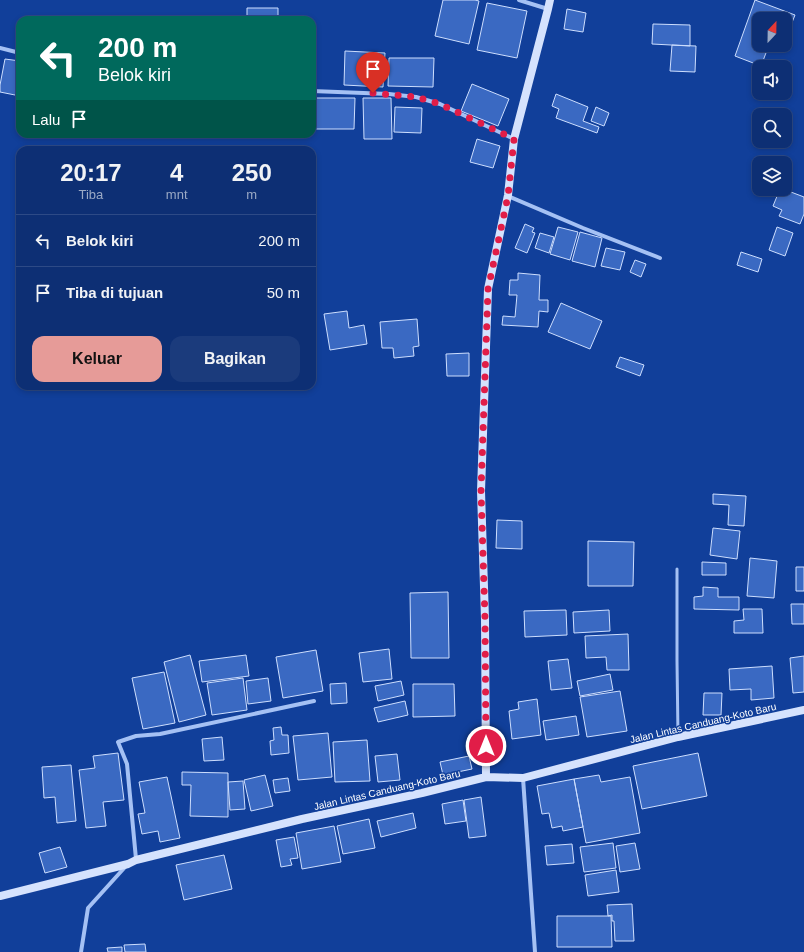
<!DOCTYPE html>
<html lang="id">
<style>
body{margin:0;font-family:Helvetica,sans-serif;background:#1b3b7c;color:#f1f3f6;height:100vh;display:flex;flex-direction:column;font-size:15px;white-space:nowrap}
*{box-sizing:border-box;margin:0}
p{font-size:13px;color:#9aa9c5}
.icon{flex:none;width:22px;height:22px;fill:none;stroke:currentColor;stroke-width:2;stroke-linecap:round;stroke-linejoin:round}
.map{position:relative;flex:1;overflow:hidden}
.details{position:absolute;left:16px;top:146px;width:300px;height:244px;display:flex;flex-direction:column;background:#0d2f74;border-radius:12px;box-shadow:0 2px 6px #0003,0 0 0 1px #2d4a86}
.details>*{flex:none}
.hud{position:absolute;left:16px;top:16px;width:300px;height:122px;border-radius:12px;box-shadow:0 2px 6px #0003,0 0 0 1px #2d4a86;background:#00695c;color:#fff;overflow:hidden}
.needle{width:26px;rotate:22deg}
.buttons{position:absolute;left:752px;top:12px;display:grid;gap:8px}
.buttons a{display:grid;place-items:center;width:40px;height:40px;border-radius:8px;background:#0d2f74;box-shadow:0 2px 6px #0003,0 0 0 1px #2d4a86;font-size:20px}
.pin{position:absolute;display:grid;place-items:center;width:34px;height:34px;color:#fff;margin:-41px -17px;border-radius:50% 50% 50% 0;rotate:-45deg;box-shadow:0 0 4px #0007}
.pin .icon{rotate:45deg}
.me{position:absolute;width:44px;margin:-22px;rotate:0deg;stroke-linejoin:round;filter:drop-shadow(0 0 3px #0008)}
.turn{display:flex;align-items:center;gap:14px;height:84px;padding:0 16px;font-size:18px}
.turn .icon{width:52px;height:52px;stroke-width:2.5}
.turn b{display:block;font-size:28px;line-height:34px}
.then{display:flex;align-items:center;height:38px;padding:0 16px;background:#0003;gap:8px;font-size:15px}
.eta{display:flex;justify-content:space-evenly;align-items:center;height:68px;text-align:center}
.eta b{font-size:24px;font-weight:600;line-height:28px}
.action{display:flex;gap:8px;margin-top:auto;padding:8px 16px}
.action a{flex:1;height:46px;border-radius:12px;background:#e69b98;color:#111;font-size:16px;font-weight:600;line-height:46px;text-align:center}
.action a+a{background:#1b3b7c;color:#f1f3f6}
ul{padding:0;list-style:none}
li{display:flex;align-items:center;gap:12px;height:52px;padding:0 16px;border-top:1px solid #2d4a86}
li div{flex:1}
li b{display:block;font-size:15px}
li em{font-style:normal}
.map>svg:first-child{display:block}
</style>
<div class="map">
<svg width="804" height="952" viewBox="0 0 804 952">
<rect width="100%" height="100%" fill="#113f9a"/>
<path fill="#3a69c2" stroke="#cddefe" d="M443 0H475L479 1 469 44 435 36Z
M755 0 795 15 789 30 785 28V19H759V45H769L761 66 735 56Z
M487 3 527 11 517 58 477 50Z
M247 8H278V20H247Z
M567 9 586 13 583 32 564 29Z
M653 24 690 25V46L652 44Z
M672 45 696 46 695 72 670 71Z
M345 51 385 53 383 87 344 85Z
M389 58H434L433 87 388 86Z
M5 59 20 61V96L0 92V85Z
M472 84 509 99 498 126 461 111Z
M556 94 588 107 583 121 599 127 597 133 556 118 559 109 552 106Z
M312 98H355L354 129H312Z
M363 98H391L392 139H364Z
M395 107 422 108 421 133 394 132Z
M596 107 609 113 604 126 591 121Z
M477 139 500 146 493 168 470 162Z
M780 189H783L804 197V214L800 224 779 216 782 210 773 206Z
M525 224 534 228 532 232 535 233 527 253 515 248Z
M558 227 578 232 570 260 550 254Z
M777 227 793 233 785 256 769 250Z
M580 232 602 238 595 267 572 261Z
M540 233 554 237 549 253 535 248Z
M606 248 625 252 620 270 601 266Z
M741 252 762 259 758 272 737 265Z
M635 260 646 264 641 277 630 272Z
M518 273 540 275 539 300H548V312L539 311 538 327 502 325 503 316 515 317 517 295H509L510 280H518Z
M561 303 602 321 590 349 548 332Z
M347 311 349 328 364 325 367 344 330 350 324 314Z
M417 319 419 346 413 347 414 356 394 358 393 348H382L380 322Z
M469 353V376H447L446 354Z
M620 357 644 365 640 376 616 367Z
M713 494 746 496 744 526 728 525 729 505 713 504Z
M497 520 522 521V549L496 548Z
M713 528 740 531 737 559 710 555Z
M588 541 634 542 633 586H588Z
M750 558 777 561 774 598 747 596Z
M702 562 726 563V575H702Z
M796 567H804V591H796Z
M703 587 718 588V597H739V610L694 609V597L703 596Z
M448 592 449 658H411L410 593Z
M791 604H804V624H792Z
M743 609H762L763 633H734V621L744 620Z
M566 610 567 635 525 637 524 611Z
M609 610 610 631 574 633 573 612Z
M628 634 629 670H607L606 657 586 658 585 636Z
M389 649 392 679 363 682 359 653Z
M316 650 323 691 283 698 276 657Z
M190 655 206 715 179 722 164 662Z
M246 655 249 676 202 682 199 661Z
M804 656V692L793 693 790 658Z
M568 659 572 688 551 690 548 661Z
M772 666 774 698 751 700V689L730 690 729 669Z
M164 672 175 723 143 729 132 678Z
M610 674 613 690 580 696 577 681Z
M243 678 247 710 212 715 207 683Z
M268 678 271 701 248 704 246 681Z
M401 681 404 695 378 701 375 686Z
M346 683 347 703 331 704 330 684Z
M413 684H454L455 716 413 717Z
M620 691 627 731 587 737 580 697Z
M704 693H722L721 715H703Z
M537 699 541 735 512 739 509 711 519 709 518 702Z
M405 701 408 715 378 722 374 708Z
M576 716 579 735 546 740 543 721Z
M281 727 282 735H288L289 753 271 755 270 741 274 740 273 728Z
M328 733 332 777 298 780 293 736Z
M222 737 224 760 204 761 202 739Z
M367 740 370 781 335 782 333 742Z
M118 753 124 800 103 802 106 826 86 828 79 770 95 768 93 756Z
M698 753 707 796 642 809 633 766Z
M397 754 400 780 378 782 375 756Z
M469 756 472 769 443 775 440 762Z
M71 765 76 821 57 823 55 797 44 798 42 767Z
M182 772 228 773V817L190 816 191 785H182Z
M265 775 273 806 251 811 244 780Z
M599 775 601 782 630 777 640 833 586 843 574 779Z
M167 777 180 838 160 842 158 831 142 834 138 814 145 813 139 782Z
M288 778 290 791 275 793 273 780Z
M574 779 583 827 563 831 562 826 552 828 549 813 542 814 537 786Z
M243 781 245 809 230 810 228 782Z
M481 797 486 836 469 838 464 800Z
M463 800 466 821 445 824 442 804Z
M413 813 416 828 381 837 377 821Z
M369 819 375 848 343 854 337 826Z
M334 826 341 862 302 869 296 833Z
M294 837 298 858 290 859 292 865 281 867 276 840Z
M613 843 616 868 584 872 580 847Z
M635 843 640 869 620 872 616 846Z
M572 844 574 863 547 865 545 846Z
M60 847 67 867 45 873 39 853Z
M224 855 232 889 184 900 176 865Z
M616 870 619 892 588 896 585 875Z
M632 904 634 941H615L614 921H612V915L608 916 607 905Z
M557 916H611L612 947H557Z
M145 944 146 952H125L124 945Z
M122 947V952H108L107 948Z"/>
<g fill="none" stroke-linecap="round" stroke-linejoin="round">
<path stroke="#a5c1f4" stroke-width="3" d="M677 569V661L678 736"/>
<path stroke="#a5c1f4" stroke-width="4" d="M519 0 548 9
M0 48 20 53
M312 91 389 94 416 97 440 104 514 139
M508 196 583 228 660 258
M523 778 535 952
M136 859 127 764 118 742 136 736 160 734 314 701
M81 952 88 908 126 866"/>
<path stroke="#d5e2fd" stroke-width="8" d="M486 777 485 619 481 491 488 289 508 195 514 139 548 9 550 0
M0 896 128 864 136 860 302 819 422 793 486 777 523 778 678 737 804 710"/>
</g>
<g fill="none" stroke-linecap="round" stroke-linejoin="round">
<path stroke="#e11d48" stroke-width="7" stroke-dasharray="0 12.6" d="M373 93 416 97 440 104 514 139 508 196 488 289 481 491 485 619 486 746"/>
</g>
<g text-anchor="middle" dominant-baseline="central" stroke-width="3" stroke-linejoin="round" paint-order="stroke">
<g font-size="10" fill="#fff" stroke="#113f9a">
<text transform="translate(703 723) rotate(-13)">Jalan Lintas Canduang-Koto Baru</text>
<text transform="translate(387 790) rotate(-13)">Jalan Lintas Canduang-Koto Baru</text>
</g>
</g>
</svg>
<div class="buttons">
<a><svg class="needle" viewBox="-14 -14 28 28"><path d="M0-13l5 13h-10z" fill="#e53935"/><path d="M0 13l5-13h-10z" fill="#9aa9c5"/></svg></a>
<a><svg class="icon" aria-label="sound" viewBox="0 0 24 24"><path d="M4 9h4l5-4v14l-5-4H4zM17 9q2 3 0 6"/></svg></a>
<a><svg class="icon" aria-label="search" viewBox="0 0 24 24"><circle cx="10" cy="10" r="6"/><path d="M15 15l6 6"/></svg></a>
<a><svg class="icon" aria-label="layers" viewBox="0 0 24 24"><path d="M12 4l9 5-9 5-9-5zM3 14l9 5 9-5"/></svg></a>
</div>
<div class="pin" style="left:373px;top:93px;background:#d93025"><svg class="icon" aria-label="arrive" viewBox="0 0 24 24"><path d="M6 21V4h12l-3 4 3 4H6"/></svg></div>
<svg class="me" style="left:486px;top:746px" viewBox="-20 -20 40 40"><circle r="17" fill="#e11d48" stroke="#fff" stroke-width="3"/><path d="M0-11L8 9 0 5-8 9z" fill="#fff"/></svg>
<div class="hud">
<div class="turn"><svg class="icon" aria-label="left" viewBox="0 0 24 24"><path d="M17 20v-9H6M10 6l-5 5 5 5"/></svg><div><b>200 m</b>Belok kiri</div></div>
<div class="then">Lalu<svg class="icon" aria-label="arrive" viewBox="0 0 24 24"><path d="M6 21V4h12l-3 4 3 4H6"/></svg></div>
</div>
<section class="details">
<div class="eta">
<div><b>20:17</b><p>Tiba</p></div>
<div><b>4</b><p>mnt</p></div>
<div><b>250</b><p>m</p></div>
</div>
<ul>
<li><svg class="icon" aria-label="left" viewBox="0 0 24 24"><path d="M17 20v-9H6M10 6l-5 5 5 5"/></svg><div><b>Belok kiri</b></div><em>200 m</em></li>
<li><svg class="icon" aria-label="arrive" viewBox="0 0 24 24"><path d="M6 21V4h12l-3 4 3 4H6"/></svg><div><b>Tiba di tujuan</b></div><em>50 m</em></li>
</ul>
<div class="action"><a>Keluar</a><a>Bagikan</a></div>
</section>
</div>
